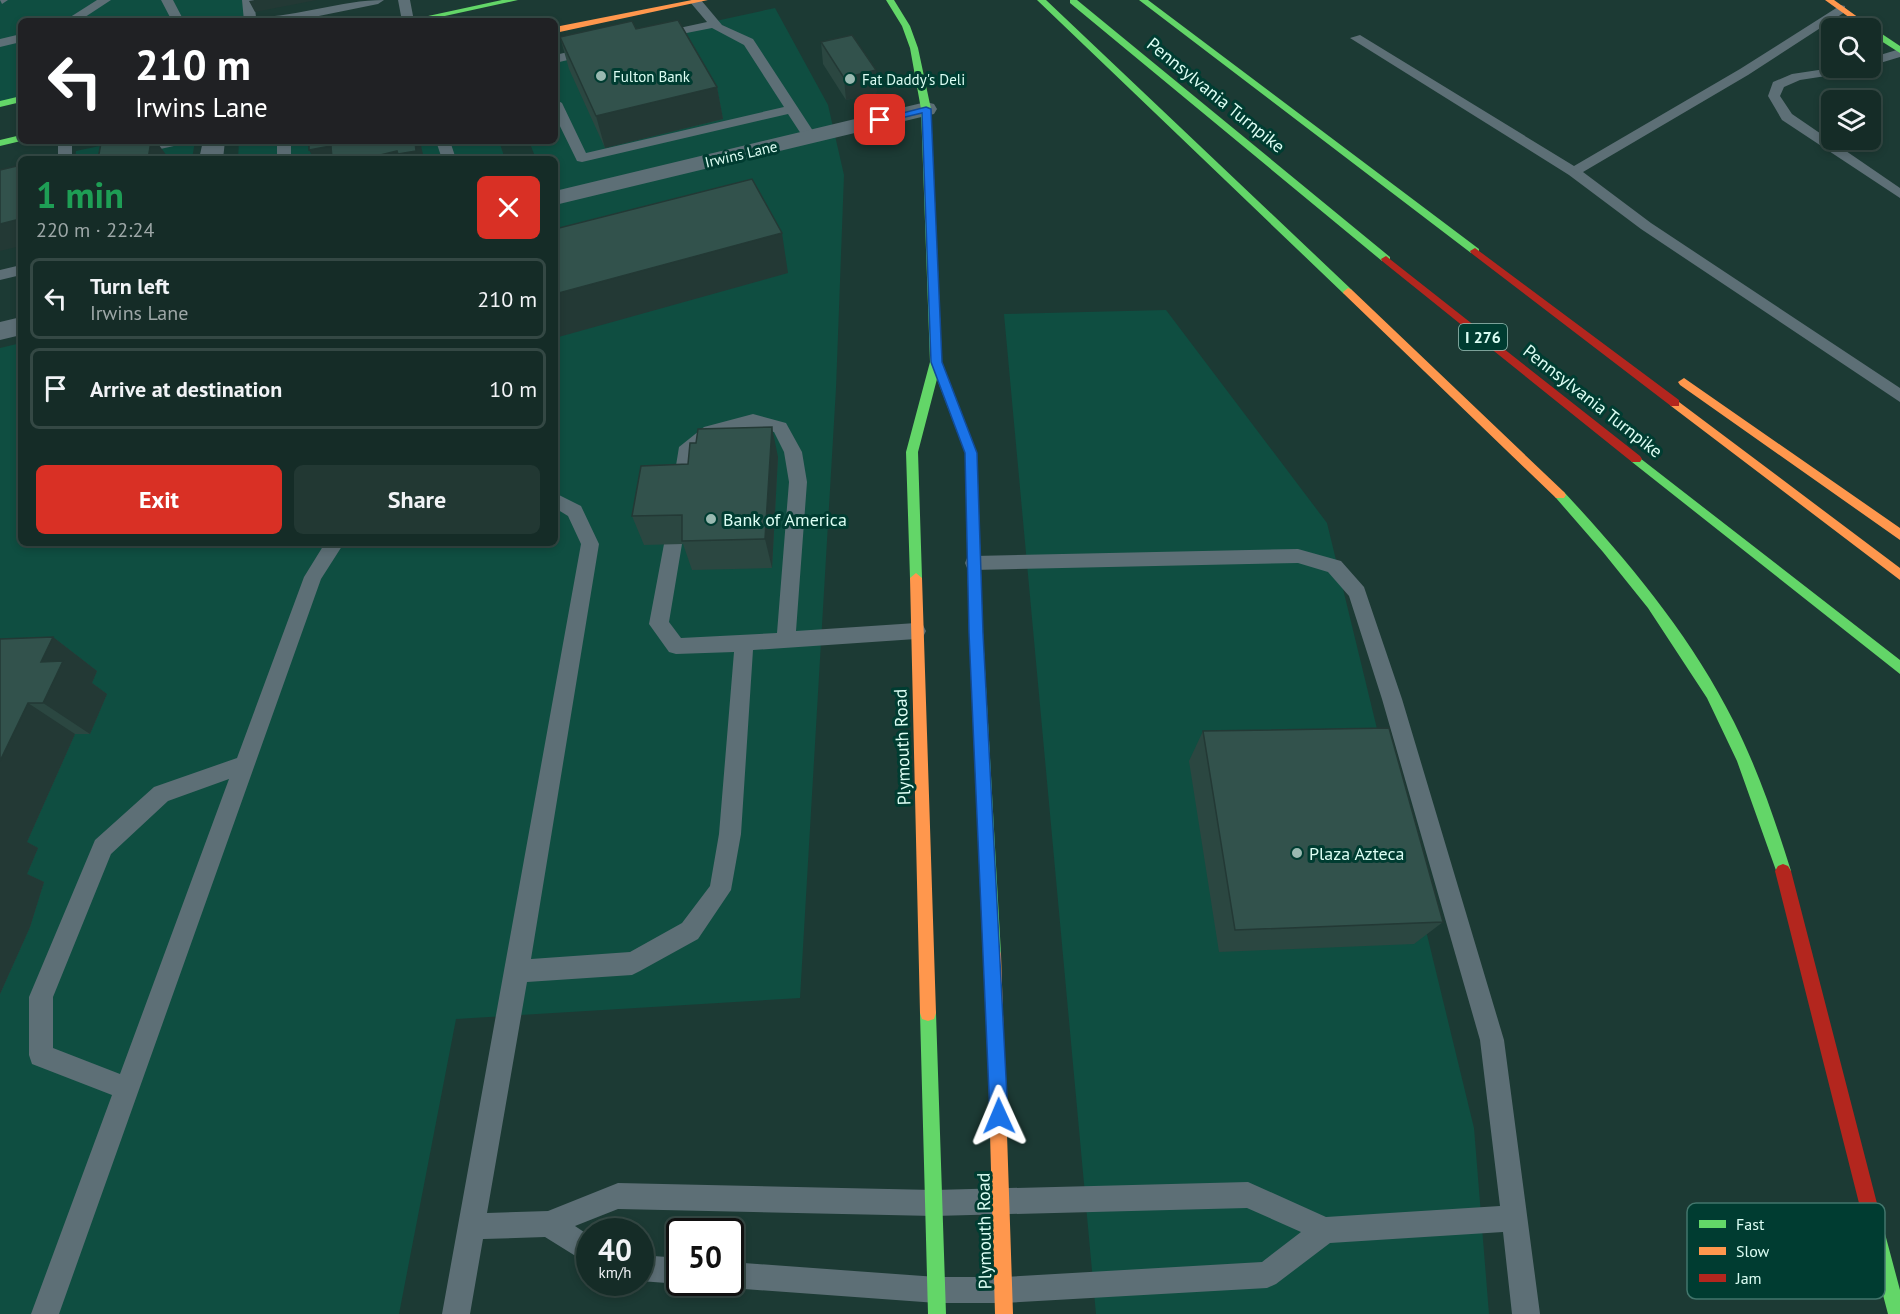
<!DOCTYPE html>
<meta charset="utf-8">
<style>
body{margin:0;font-family:"PT Sans",sans-serif;background:#223833;color:#f1f3f6;height:100vh;display:flex;flex-direction:column;font-size:22px;white-space:nowrap}
*{box-sizing:border-box;margin:0}
p{font-size:20px;color:#9da7a7}
.icon{flex:none;width:33px;height:33px;fill:none;stroke:currentColor;stroke-width:2;stroke-linecap:round;stroke-linejoin:round}
.map{position:relative;flex:1;overflow:hidden}
.side{position:absolute;left:18px;top:156px;width:540px;height:390px;display:flex;flex-direction:column;background:#152c27;border-radius:9px;box-shadow:0 3px 9px #0003,0 0 0 2px #344844}
.side>*{flex:none}
.top-card{position:absolute;left:18px;top:18px;width:540px;height:126px;border-radius:9px;box-shadow:0 3px 9px #0003,0 0 0 2px #344844;background:#202124;color:#fff;overflow:hidden}
.controls{position:absolute;left:1821px;top:18px;display:grid;gap:12px}
.controls a{display:grid;place-items:center;width:60px;height:60px;border-radius:9px;background:#152c27;box-shadow:0 3px 9px #0003,0 0 0 2px #344844;font-size:30px}
.speed{position:absolute;left:576px;top:1218px;display:flex;gap:12px;font-size:30px;font-weight:700;text-align:center}
.speed>*{display:grid;place-content:center;width:78px;height:78px;border-radius:50%;background:#152c27;box-shadow:0 3px 9px #0003,0 0 0 2px #344844;line-height:1}
.speed small{font-size:15px;font-weight:400}
.speed .limit{border:3px solid #111;border-radius:9px;background:#fff;color:#111}
.pin{position:absolute;display:grid;place-items:center;width:51px;height:51px;color:#fff;margin:-26px;border-radius:12px;box-shadow:0 3px 9px #0006}
.me{position:absolute;width:66px;margin:-33px;rotate:359deg;stroke-linejoin:round;filter:drop-shadow(0 0 4px #0008)}
.turn{display:flex;align-items:center;gap:21px;height:126px;padding:0 18px;font-size:27px}
.turn .icon{width:78px;height:78px;stroke-width:2.5}
.turn b{display:block;font-size:42px;line-height:51px}
.round{display:grid;place-items:center;flex:none;width:63px;height:63px;border-radius:9px;background:#223833}
.overview{display:flex;align-items:center;justify-content:space-between;height:102px;padding:0 18px}
h1{font-size:36px;font-weight:600;line-height:45px;color:#1e9e55}
.cta{display:flex;gap:12px;margin-top:auto;padding:12px 18px}
.cta a{flex:1;height:69px;border-radius:9px;background:#d93025;color:#fff;font-size:24px;font-weight:600;line-height:69px;text-align:center}
.cta a+a{background:#223833;color:#f1f3f6}
ul{padding:0;list-style:none}
li{display:flex;align-items:center;gap:18px;height:81px;margin:0 12px 9px;padding:0 6px;border:3px solid #344844;border-radius:9px}
li div{flex:1}
li b{display:block;font-size:22px}
li em{font-style:normal}
.map>svg:first-child{display:block}
</style>
<div class="map">
<svg width="1900" height="1314" viewBox="0 0 1900 1314">
<rect width="100%" height="100%" fill="#1c3a34"/>
<path fill="#0f4e41" d="M0 0H242L246 21H21V99L0 104Z
M775 8 828 105 844 175 836 388 800 998 456 1019 399 1314H0V348L21 343V543H555V219L560 218 555 205V159H536L529 141H555V56Z
M123 141H195L192 159H75L76 151Z
M239 141H499L505 159H238Z
M1166 310 1327 523 1474 1128 1489 1314H1096L1004 314Z"/>
<g fill="none" stroke-linecap="round" stroke-linejoin="round">
<path fill="#5d6f76" fill-rule="evenodd" d="M0 0H8L2 4Z
M97 0H111L79 21H64Z
M161 0H173L184 21H172Z
M242 0H254L256 17C299 17 340 0 384 0L378 4 294 21H244Z
M398 0H410L414 21H402Z
M691 0H701L722 25 753 39 817 137 815 140H805L788 114 582 162 577 161 555 116V99L562 103 586 153 784 107 744 45 712 28 656 39V33L707 22 690 2Z
M1841 5 1845 6V12L1748 75 1583 172 1651 223 1900 388V402L1641 229 1569 175 1350 38 1360 35 1574 166 1740 69Z
M21 34V42L0 47V39Z
M590 47 596 51 594 54 555 63V55Z
M1900 49V57L1870 66V58Z
M1832 68H1858L1852 72 1800 80 1784 87 1780 96 1792 114 1900 188V198L1782 120 1768 96 1773 82 1792 74Z
M58 141H72V159H58Z
M160 141H185L183 144 115 159H90L92 156Z
M277 141H291V159H277Z
M436 141H450L456 159H442Z
M21 265V275L0 280V270Z
M753 414 786 423 802 452 807 482 796 631 916 623 923 625 926 631 923 637 916 639 753 650 741 834 731 890 698 939 640 971 632 975 527 982 487 1213 548 1211 618 1183 934 1190 1248 1182 1326 1217 1500 1206 1480 1040 1382 699 1349 596 1328 572 1298 563 974 570 967 568 965 563 967 558 974 556 1298 549 1341 561 1364 587 1402 699 1504 1040 1540 1314H1512L1503 1232 1330 1243 1276 1284 1267 1288 1003 1303H937L730 1288 720 1282H730V1262L937 1277H1003L1262 1262 1301 1232 1247 1208 934 1216 618 1209 575 1226 590 1236V1265L545 1237 483 1239 470 1314H442L581 544 568 516 555 508V493L581 506 599 544 531 959 630 952 682 923 710 886 719 834 734 652 676 654 669 652 649 624 664 544 667 539 673 537 679 539 682 544 669 622 681 638 777 633 789 482 784 452 774 432C740 423 719 432 693 455L687 495H675L672 490 679 447 704 427Z
M325 543H344L321 579 59 1314H31L112 1095 32 1064 29 1055V997L95 840 154 787 237 758 304 577ZM229 779 120 1074 53 1048V997L111 854 168 801Z
M640 1255 680 1258V1282H684L680 1284 640 1281Z"/>
<path fill="#5d6f76" fill-rule="evenodd" d="M926 102 934 104 937 109 934 114 555 205V191Z
M203 141H225L223 159H199Z
M21 317V335L0 340V322Z"/>
<path fill="#63d668" fill-rule="evenodd" d="M502 0H518L422 21H405Z
M886 0H894L910 26 918 48 931 109 942 362 977 453 983 633 1001 954 999 960 993 962 987 960 985 954 969 633 965 453 937 379 918 452 922 578 916 583 910 578 906 452 930 362 921 109 910 48 902 26Z
M1037 0H1046L1352 290V294H1344Z
M1070 0H1077L1390 257V261H1382L1070 3Z
M1139 0H1148L1479 249V253H1471Z
M1867 28H1873L1900 46V53L1870 34V28Z
M21 96V102L0 107V101Z
M21 135V141L0 146V140Z
M1636 455 1900 660V674L1632 462 1630 459Z
M1560 490 1564 492C1629 562 1691 636 1734 722 1758 770 1775 820 1791 871L1788 876 1783 878 1778 876 1737 761 1707 698 1648 608 1603 552 1556 498 1554 495 1556 492Z
M928 1005 934 1007 936 1013 946 1314H928L920 1013 922 1007Z
M1871 1206 1877 1209 1880 1215 1900 1290V1314H1888L1862 1215 1865 1209Z"/>
<path fill="#ff974d" fill-rule="evenodd" d="M692 0H708L555 33V27Z
M1825 0H1834L1873 28 1870 30 1864 28Z
M1348 288 1352 290 1564 492 1566 495 1564 498H1556L1344 294 1343 292Z
M1684 378 1900 528V540L1680 385 1678 382Z
M1675 399 1900 568V580L1671 406 1669 403Z
M916 573 922 578 936 1013 934 1019 928 1021 922 1019 920 1013 910 578Z
M993 946 999 948 1001 954 1013 1314H995L985 954 987 948Z"/>
<path fill="#b3261e" fill-rule="evenodd" d="M1475 248 1679 400V406H1671L1471 253 1470 251Z
M1386 256 1640 456 1642 459 1640 462H1632L1382 261 1381 259Z
M1783 864 1788 866 1791 871 1880 1215 1877 1221 1871 1224 1865 1221 1862 1215 1775 871 1778 866Z"/>
</g>
<path fill="#2b4741" d="M560 37 717 87 723 119 605 148 569 69Z
M821 42 876 70 877 93 846 100 823 64Z
M778 457 772 568 692 570 683 544 644 545 632 516 688 464Z
M53 637 97 671 92 683 107 694 90 734H75L27 842 38 848 27 874 44 882 30 927 0 994V639Z
M1203 731 1443 922 1414 944 1219 952 1189 761Z"/>
<path fill="#233935" d="M255 0H317L255 12 249 1Z
M876 70 877 93 846 100 844 78Z
M717 87 723 119 605 148 596 116Z
M151 141H156L167 156 166 159H148Z
M415 141H420L424 159H401L398 154Z
M331 146 339 159H314L309 150Z
M397 151 400 159H364Z
M21 211V246L0 251V224Z
M782 233 788 273 555 338V294Z
M772 427 778 457 772 568 765 539Z
M53 637 97 671 92 683 107 694 90 734 43 703 41 662Z
M28 703 75 734 27 842 38 848 27 874 44 882 30 927 0 994V761Z"/>
<path fill="#32524c" stroke="#233935" stroke-width="1.5" d="M678 20 717 87 596 116 560 37 632 21 636 29Z
M852 35 876 70 844 78 821 42Z
M111 141H151L148 159H98L101 143Z
M309 141H415L416 151 398 154 397 151 364 159H332L331 146 309 150Z
M21 165 20 219 0 224V170Z
M752 179 782 233 555 294V229Z
M772 427 765 539 682 541V515L632 516 641 466 688 464 690 443H696L698 429Z
M53 637 41 662 63 661 43 703H28L0 761V639Z
M1389 728 1443 922 1235 930 1203 731Z"/>
<path fill="#1a73e8" stroke="#114b97" stroke-width="1.5" d="M926 107 931 109 942 362 977 453 983 633 1008 1116 1005 1122 999 1125 993 1122 990 1116 969 633 965 453 931 362 922 113 880 123 875 120Z"/>
<g fill="#99b9b1" stroke="#003c31" stroke-width="2">
<circle cx="601" cy="76" r="6"/>
<circle cx="850" cy="79" r="6"/>
<circle cx="711" cy="519" r="6"/>
<circle cx="1297" cy="853" r="6"/>
</g>
<g text-anchor="middle" dominant-baseline="central" stroke-width="6" stroke-linejoin="round" paint-order="stroke">
<g font-size="15" fill="#dcfef4" stroke="#003c31" text-anchor="start">
<text x="613" y="76">Fulton Bank</text>
<text x="862" y="79">Fat Daddy's Deli</text>
</g>
<g font-size="15" fill="#dcfef4" stroke="#003c31">
<text transform="translate(741 154) rotate(-13)">Irwins Lane</text>
</g>
<rect fill="#003c31" stroke="#9ac4ba" stroke-width="1.5" x="1459" y="324" width="48" height="26" rx="4.5"/>
<g font-size="16" font-weight="bold" fill="#dcfef4">
<text x="1483" y="337">I 276</text>
</g>
<g font-size="18" fill="#dcfef4" stroke="#003c31">
<text transform="translate(1216 95) rotate(39)">Pennsylvania Turnpike</text>
<text transform="translate(1593 401) rotate(38)">Pennsylvania Turnpike</text>
<text transform="translate(902 747) rotate(-92)">Plymouth Road</text>
<text transform="translate(984 1231) rotate(-91)">Plymouth Road</text>
</g>
<g font-size="18" fill="#dcfef4" stroke="#003c31" text-anchor="start">
<text x="723" y="519">Bank of America</text>
<text x="1309" y="853">Plaza Azteca</text>
</g>
</g>
<rect x="1687" y="1203" width="198" height="96" rx="9" fill="#003c31" stroke="#42766c" stroke-width="1.5"/>
<rect x="1699" y="1220" width="27" height="8" fill="#63d668"/>
<rect x="1699" y="1247" width="27" height="8" fill="#ff974d"/>
<rect x="1699" y="1274" width="27" height="8" fill="#b3261e"/>
<g font-size="16" fill="#dcfef4">
<text x="1736" y="1230">Fast</text>
<text x="1736" y="1257">Slow</text>
<text x="1736" y="1284">Jam</text>
</g>
</svg>
<div class="controls">
<a><svg class="icon" aria-label="search" viewBox="0 0 24 24"><circle cx="10" cy="10" r="6"/><path d="M15 15l6 6"/></svg></a>
<a><svg class="icon" aria-label="layers" viewBox="0 0 24 24"><path d="M12 4l9 5-9 5-9-5zM3 14l9 5 9-5"/></svg></a>
</div>
<div class="speed"><div>40<small>km/h</small></div><div class="limit">50</div></div>
<div class="pin" style="left:880px;top:120px;background:#d93025"><svg class="icon" aria-label="arrive" viewBox="0 0 24 24"><path d="M6 21V4h12l-3 4 3 4H6"/></svg></div>
<svg class="me" style="left:999px;top:1116px" viewBox="-20 -20 40 40"><path d="M0-17L14 15 0 8-14 15z" fill="#1a73e8" stroke="#fff" stroke-width="4"/></svg>
<div class="top-card">
<div class="turn"><svg class="icon" aria-label="left" viewBox="0 0 24 24"><path d="M17 20v-9H6M10 6l-5 5 5 5"/></svg><div><b>210 m</b>Irwins Lane</div></div>
</div>
<section class="side">
<div class="overview"><div><h1>1 min</h1><p>220 m · 22:24</p></div><a class="round" style="background:#d93025;color:#fff"><svg class="icon" aria-label="close" viewBox="0 0 24 24"><path d="M6 6l12 12M18 6L6 18"/></svg></a></div>
<ul>
<li><svg class="icon" aria-label="left" viewBox="0 0 24 24"><path d="M17 20v-9H6M10 6l-5 5 5 5"/></svg><div><b>Turn left</b><p>Irwins Lane</p></div><em>210 m</em></li>
<li><svg class="icon" aria-label="arrive" viewBox="0 0 24 24"><path d="M6 21V4h12l-3 4 3 4H6"/></svg><div><b>Arrive at destination</b></div><em>10 m</em></li>
</ul>
<div class="cta"><a>Exit</a><a>Share</a></div>
</section>
</div>
